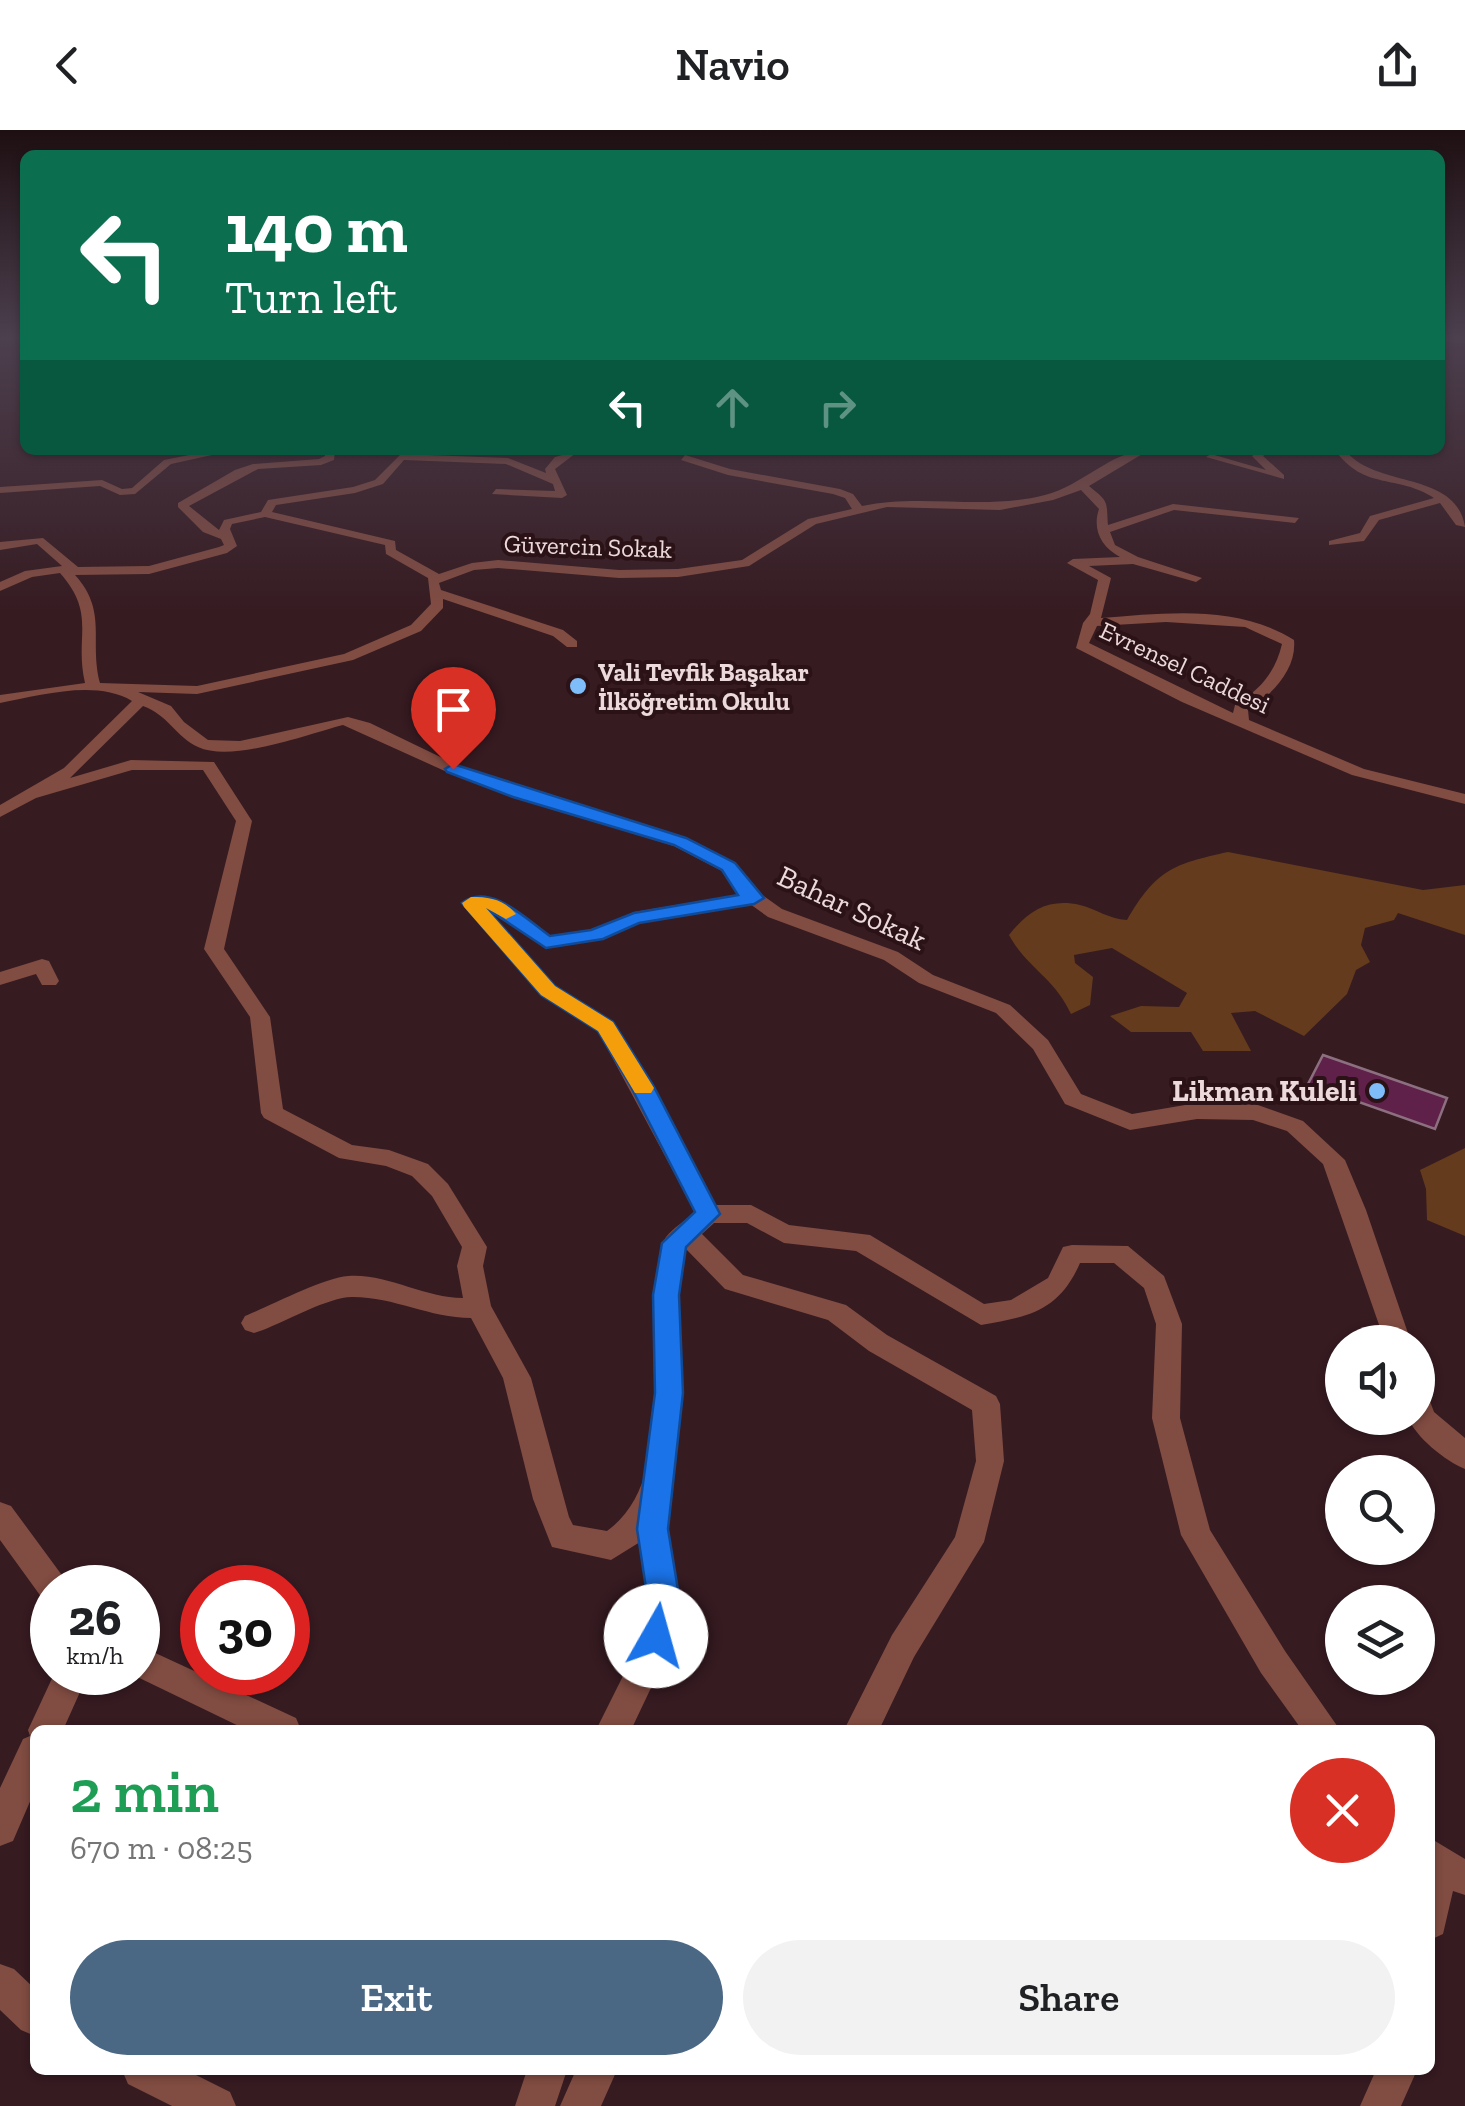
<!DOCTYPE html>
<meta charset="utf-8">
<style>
body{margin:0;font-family:"Zilla Slab",serif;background:#f2f2f2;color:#202124;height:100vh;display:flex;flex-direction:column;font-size:38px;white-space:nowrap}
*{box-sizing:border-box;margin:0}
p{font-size:32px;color:#757577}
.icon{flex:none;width:55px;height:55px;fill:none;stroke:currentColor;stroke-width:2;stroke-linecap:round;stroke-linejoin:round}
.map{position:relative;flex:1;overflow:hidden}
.panel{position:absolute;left:30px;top:1595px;width:1405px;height:350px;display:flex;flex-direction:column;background:#fff;border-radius:15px;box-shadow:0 2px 8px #0004}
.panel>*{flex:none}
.guide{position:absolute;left:20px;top:20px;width:1425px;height:305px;border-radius:15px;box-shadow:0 2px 8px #0004;background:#0b6e4f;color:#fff;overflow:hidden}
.tools{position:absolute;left:1325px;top:1195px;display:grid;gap:20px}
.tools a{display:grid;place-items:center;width:110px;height:110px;border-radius:50%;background:#fff;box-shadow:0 2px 8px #0004;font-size:50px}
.speed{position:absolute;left:30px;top:1435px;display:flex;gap:20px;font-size:50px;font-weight:700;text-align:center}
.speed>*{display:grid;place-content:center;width:130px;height:130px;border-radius:50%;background:#fff;box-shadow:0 2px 8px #0004;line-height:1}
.speed small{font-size:25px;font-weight:400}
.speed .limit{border:15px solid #d22;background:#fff;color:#111}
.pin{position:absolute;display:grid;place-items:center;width:85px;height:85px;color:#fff;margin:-102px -42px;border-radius:50% 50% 50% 0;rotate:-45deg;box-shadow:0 0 10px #0007}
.pin .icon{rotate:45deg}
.me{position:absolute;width:110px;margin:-55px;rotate:7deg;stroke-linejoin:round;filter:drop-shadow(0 0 8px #0008)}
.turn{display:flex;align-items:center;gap:35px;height:210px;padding:0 40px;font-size:45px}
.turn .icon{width:130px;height:130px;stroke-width:2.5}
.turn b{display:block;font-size:70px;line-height:85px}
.lanes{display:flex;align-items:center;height:95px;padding:0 40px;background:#0003;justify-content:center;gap:50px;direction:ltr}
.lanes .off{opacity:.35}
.round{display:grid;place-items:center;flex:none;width:105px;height:105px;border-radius:52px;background:#f2f2f2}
.summary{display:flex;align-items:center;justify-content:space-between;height:170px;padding:0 40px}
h1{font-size:60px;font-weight:600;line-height:75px;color:#1e9e55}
.action{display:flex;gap:20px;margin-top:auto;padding:20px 40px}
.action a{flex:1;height:115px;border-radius:60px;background:#4a6784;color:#fff;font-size:40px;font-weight:600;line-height:115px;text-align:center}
.action a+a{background:#f2f2f2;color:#202124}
header{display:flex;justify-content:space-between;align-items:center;height:130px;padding:0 40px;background:#fff;font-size:45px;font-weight:600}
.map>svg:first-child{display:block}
</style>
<header><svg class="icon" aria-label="back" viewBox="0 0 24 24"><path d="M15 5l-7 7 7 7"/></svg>Navio<svg class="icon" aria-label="share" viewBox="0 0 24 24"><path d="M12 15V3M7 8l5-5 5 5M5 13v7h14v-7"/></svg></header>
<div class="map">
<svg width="1465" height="1976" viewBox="0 0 1465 1976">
<rect width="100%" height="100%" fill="#361b21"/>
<path fill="#643b1c" d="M1228 722 1423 760 1465 755V805L1398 783 1394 790 1365 798 1361 815 1370 832 1356 840 1347 864 1304 906 1255 881 1231 883 1251 921H1203L1191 902H1131L1110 886 1141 876 1179 877 1187 863 1112 818 1074 825 1075 833 1093 847 1090 875 1071 884C1055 848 1027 838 1009 805 1028 781 1048 768 1080 775 1097 779 1108 789 1127 790 1156 740 1173 734 1228 722Z
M1465 1018V1106L1427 1090 1426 1059 1420 1040Z"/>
<path fill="#5f2049" stroke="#8c7080" stroke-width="2.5" d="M1323 925 1447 968 1435 999 1308 954Z"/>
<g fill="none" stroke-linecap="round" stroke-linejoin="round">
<path fill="#814c42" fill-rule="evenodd" d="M1440 207 1465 209V213L1440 211Z
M214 320H235L171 334 135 364 120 365 100 356 0 363V357L102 350 122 359 132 358 164 330Z
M325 320H335L334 330 321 335 258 339 189 376 219 400 224 390 261 382 268 370 353 357 375 350 401 324 508 328 546 343 545 339 555 327 580 320 555 339 567 365 562 368 492 364 496 359 555 361 553 354 506 334 404 330 383 354 355 363 276 375 272 382 395 411 396 420 439 444 472 433 498 430 619 440 678 439 742 430 808 389 852 379 845 368 833 364 728 345 681 330 685 325 730 339 840 359 853 364 862 376C922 363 984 381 1045 365 1082 356 1112 320 1149 320L1089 356C1110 373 1106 371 1108 395L1173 374 1299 388 1295 393 1174 380 1110 402 1115 415 1138 427 1202 448 1196 452 1133 434 1089 436 1111 448 1101 488C1166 483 1237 474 1294 510 1297 539 1272 565 1248 580L1249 590 1364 639 1465 664V674L1352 645 1182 572 1076 518 1083 493 1090 484 1098 450 1067 433 1073 429 1120 427C1101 417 1092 399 1099 379L1081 360 1053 370 1000 380 887 377 816 394 749 436 678 447 619 448 498 438 474 440 439 453 441 460 563 500 577 511V517H567L553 506 443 469V478L421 501 353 530 197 564 138 562 171 576 184 592 208 610 240 611 348 587 370 593 459 636 525 660 686 708 735 733 751 757 782 779 898 822 933 845 1010 875 1048 910 1081 964 1132 984 1197 973 1255 974 1303 991 1345 1030 1366 1080 1411 1212H1385L1323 1034 1287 1001 1253 990 1197 989 1130 1000 1065 974 1033 919 996 883 919 853 884 830 768 787 750 774 639 793 603 809 546 818 486 779 555 856 613 892 652 955 715 1075H751L789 1095 870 1105 984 1174 1011 1170 1048 1148 1063 1117 1072 1115 1128 1116 1164 1146 1182 1194 1180 1288 1210 1400 1285 1521 1340 1600H1302L1261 1543 1181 1405 1152 1288 1156 1194 1144 1158 1114 1133H1080C1059 1181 1029 1187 981 1195L856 1121 784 1113 747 1093H714L702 1104 743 1145 846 1175 887 1205 996 1266 1000 1274 1004 1331 984 1412 914 1527 879 1600H844L892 1505 955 1407 976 1331 972 1280 869 1221 828 1190 725 1159 686 1119 679 1165 683 1263 668 1399 681 1478 660 1539 631 1600H596L630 1532 649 1478 640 1412 611 1430 552 1417 533 1369 503 1248 471 1188C430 1188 394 1167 353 1167 331 1166 286 1191 263 1200L254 1203 245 1200 241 1193 245 1186C270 1176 323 1148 348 1146 387 1143 424 1168 463 1168L457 1136 462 1117 432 1066 412 1046 386 1036 339 1028 264 988 261 983 250 887 204 819 236 691 203 640H132L36 668 0 687V675L64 638 132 571C95 549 39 566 0 573V565L85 553C74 506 97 485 60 443L32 447 0 461V452L25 441 62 436 37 414 0 420V412L43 408 78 437 149 436 219 417 224 415 221 409 203 402 178 377V373L235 340 253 334 319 329 325 326ZM265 387 385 415 386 424 428 448 431 474 411 495 344 524 197 556 100 553C89 511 108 481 75 445L149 444 227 423 237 416 230 399 232 394ZM1166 492 1245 497 1282 514C1275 543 1260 560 1235 575L1233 583 1089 513 1097 496ZM143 576C167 584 176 607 198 617 232 633 308 604 343 595L447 642 513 666 674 716 722 741 738 765 634 782 592 800 550 806C527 790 490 752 462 773L541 864 598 901 695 1082C686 1090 673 1098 666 1107 659 1117 659 1134 657 1145 643 1222 679 1349 607 1401L573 1395 569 1387 531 1248 491 1176 483 1136 487 1117 448 1054 428 1034 389 1020 352 1015 283 979 270 887 224 819 252 691 214 632 131 630 70 648Z
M1260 320H1272L1263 326 1284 345V349L1206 327 1211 324 1266 340 1252 326Z
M1335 320H1345C1375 359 1456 340 1465 397L1456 395 1440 373 1379 390 1364 411 1329 415V411L1360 403 1370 386 1434 368C1398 344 1364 361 1335 320Z
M42 829 49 831 59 851 56 855H42L36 844 0 855V842Z
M1418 1262 1428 1266 1434 1282 1465 1308V1339C1445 1331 1416 1307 1408 1288H1418Z
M0 1372 11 1376 64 1448 68 1458H52V1473L42 1468 0 1410Z
M138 1515 296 1588 301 1600H247L127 1542H138Z
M55 1542H89L63 1600H35V1660L13 1711 0 1716V1658L23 1609 30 1606 28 1600Z
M1430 1708 1465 1729V1765L1453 1761 1443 1804 1430 1810Z
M0 1834 14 1839 35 1859V1906L21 1900 0 1880Z
M122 1940H186L230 1962 236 1976H172L128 1954Z
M527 1940H567L555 1976H515Z
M576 1940H617L601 1976H560Z
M1376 1940H1417L1401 1976H1360Z"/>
</g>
<linearGradient id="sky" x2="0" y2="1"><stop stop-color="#1e0f12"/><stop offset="0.43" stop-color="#4c3f4e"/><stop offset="1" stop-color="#4c3f4e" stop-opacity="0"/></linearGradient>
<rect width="1465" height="482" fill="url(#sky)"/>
<path fill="#1a73e8" stroke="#114b97" stroke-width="2.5" d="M453 634 686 708 735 733 764 768 754 774 639 793 603 809 546 818 486 778 555 856 613 892 653 955 720 1084 686 1117 679 1165 683 1263 668 1399 681 1478 668 1517 656 1522 645 1517 640 1506 649 1478 637 1399 655 1263 653 1165 662 1113 695 1082 630 955 598 901 541 865 462 773C490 751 527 790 550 806L591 800 634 783 738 765 722 740 674 715 513 667 447 642 445 639Z"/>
<path fill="#f59e0b" d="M471 767C490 767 503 769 516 784L506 789 486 778 555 856 613 892 654 958 651 963H635L598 901 541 865 464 777 462 773Z"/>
<g fill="#7ebdf9" stroke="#2b1217" stroke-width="4">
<circle cx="578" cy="556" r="10"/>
<circle cx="1377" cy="961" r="10"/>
</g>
<g text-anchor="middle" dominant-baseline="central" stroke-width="8" stroke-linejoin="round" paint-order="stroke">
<g font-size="25" fill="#ecd9dc" stroke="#2b1217">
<text transform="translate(588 416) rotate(2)">Güvercin Sokak</text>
<text transform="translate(1185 537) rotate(25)">Evrensel Caddesi</text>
</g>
<g font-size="25" font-weight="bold" fill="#ecd9dc" stroke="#2b1217" text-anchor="start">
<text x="598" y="542">Vali Tevfik Başakar<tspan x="598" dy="29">İlköğretim Okulu</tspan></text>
</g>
<g font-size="30" fill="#ecd9dc" stroke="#2b1217">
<text transform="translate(852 778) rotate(25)">Bahar Sokak</text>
</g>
<g font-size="30" font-weight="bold" fill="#ecd9dc" stroke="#2b1217" text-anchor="end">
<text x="1357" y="961">Likman Kuleli</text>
</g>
</g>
</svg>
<div class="tools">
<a><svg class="icon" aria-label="sound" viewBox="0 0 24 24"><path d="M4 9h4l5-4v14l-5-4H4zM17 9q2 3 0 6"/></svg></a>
<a><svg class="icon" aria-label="search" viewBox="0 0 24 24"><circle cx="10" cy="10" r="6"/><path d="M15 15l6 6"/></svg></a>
<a><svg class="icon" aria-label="layers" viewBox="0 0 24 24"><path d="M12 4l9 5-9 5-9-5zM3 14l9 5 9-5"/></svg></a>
</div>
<div class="speed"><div>26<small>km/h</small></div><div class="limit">30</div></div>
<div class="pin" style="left:453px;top:639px;background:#d93025"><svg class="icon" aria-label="arrive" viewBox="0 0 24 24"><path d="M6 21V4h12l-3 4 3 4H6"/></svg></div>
<svg class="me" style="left:656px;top:1506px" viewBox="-20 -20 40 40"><circle r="19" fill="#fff"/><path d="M0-13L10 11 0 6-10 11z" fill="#1a73e8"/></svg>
<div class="guide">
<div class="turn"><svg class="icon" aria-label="left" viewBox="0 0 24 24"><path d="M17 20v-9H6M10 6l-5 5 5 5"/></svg><div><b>140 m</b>Turn left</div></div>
<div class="lanes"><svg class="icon" aria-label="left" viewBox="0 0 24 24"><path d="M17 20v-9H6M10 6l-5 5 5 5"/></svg><svg class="icon off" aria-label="ahead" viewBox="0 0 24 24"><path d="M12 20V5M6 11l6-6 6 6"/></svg><svg class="icon off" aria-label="right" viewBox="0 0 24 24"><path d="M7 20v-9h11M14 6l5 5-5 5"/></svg></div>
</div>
<section class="panel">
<div class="summary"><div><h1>2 min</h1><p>670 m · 08:25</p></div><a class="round" style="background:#d93025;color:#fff"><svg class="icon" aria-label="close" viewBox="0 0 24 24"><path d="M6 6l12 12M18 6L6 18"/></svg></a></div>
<div class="action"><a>Exit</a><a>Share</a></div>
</section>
</div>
